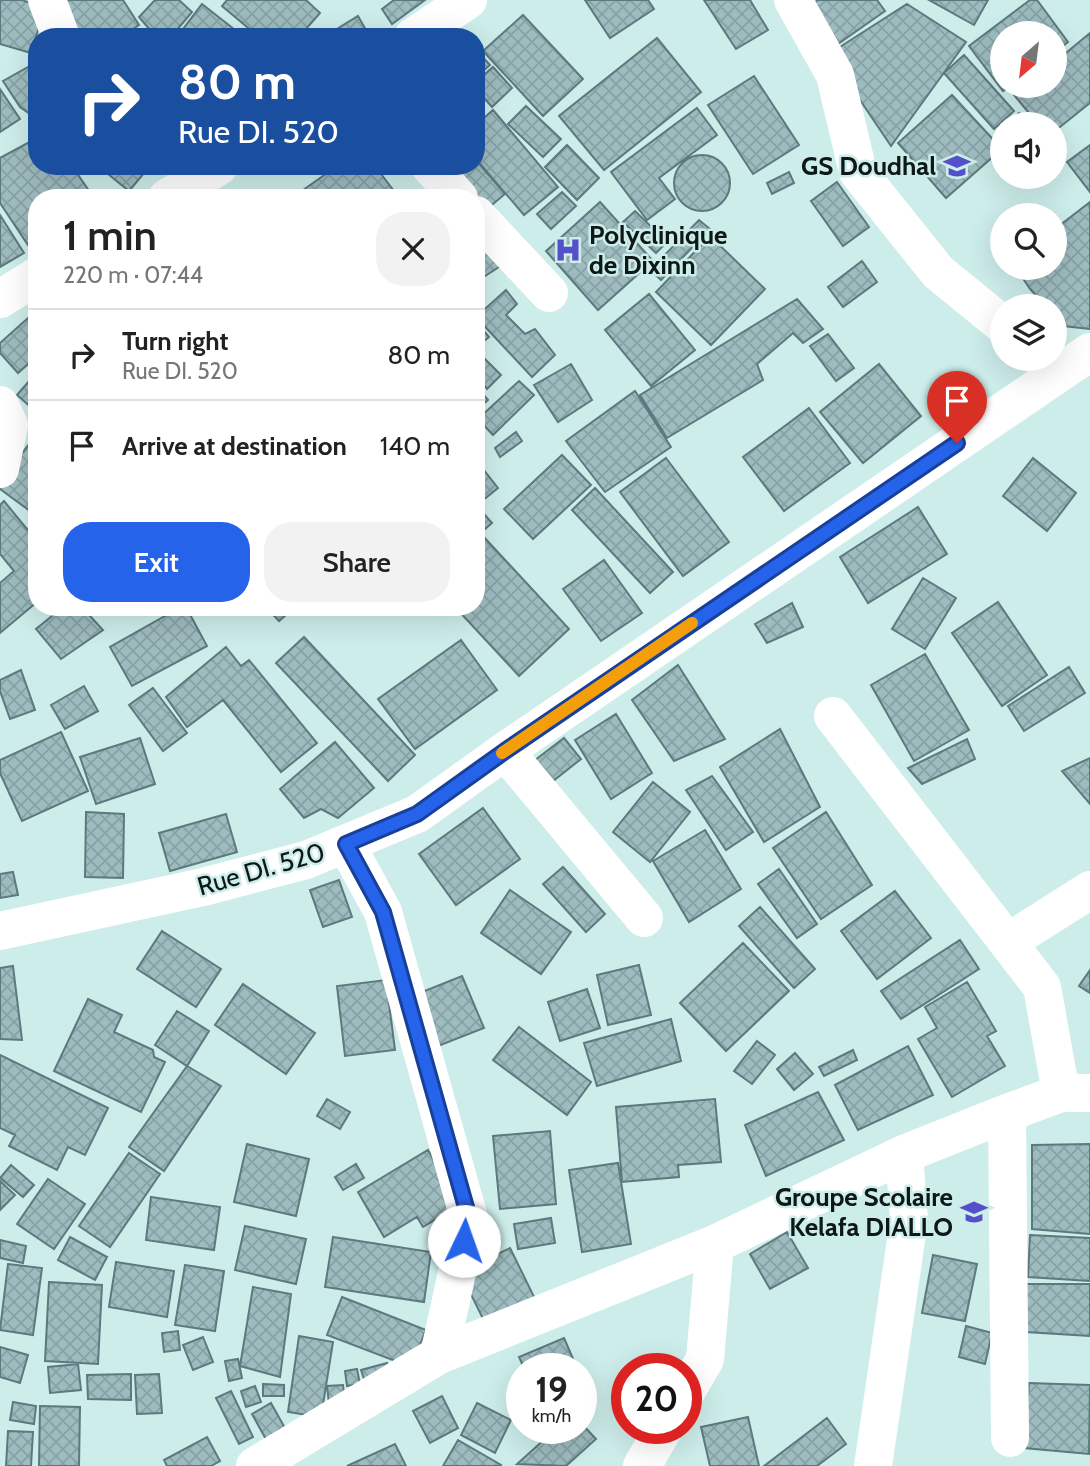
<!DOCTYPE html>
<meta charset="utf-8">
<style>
body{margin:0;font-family:Cabin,sans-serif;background:#f2f2f2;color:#222;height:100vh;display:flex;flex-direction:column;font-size:26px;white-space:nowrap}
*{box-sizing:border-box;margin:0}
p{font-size:23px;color:#767676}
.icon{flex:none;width:38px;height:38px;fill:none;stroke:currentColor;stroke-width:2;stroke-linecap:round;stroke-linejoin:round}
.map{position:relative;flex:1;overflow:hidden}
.panel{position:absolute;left:28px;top:189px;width:457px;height:427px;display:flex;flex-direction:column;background:#fff;border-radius:28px;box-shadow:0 7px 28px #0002}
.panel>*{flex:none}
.top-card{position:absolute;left:28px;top:28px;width:457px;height:147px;border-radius:28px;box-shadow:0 7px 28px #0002;background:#1a4fa0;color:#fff;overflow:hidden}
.needle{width:46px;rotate:208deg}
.tools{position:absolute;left:990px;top:21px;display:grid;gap:14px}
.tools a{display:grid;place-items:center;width:77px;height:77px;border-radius:50%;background:#fff;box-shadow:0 7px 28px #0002;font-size:35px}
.speed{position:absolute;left:506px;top:1353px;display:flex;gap:14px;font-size:35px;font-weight:700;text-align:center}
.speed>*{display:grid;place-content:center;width:91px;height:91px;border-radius:50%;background:#fff;box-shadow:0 7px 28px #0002;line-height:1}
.speed small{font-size:18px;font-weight:400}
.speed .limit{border:10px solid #d22;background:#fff;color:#111}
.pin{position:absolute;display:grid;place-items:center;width:60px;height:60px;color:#fff;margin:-72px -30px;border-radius:50% 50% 50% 0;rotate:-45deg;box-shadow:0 0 7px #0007}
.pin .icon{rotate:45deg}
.me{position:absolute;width:77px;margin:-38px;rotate:3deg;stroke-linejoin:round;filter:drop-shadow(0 0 5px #0008)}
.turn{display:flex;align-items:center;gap:24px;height:147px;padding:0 35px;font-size:32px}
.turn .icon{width:91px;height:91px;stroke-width:2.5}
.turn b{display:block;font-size:49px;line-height:60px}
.round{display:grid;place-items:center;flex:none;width:74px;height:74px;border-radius:28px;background:#f2f2f2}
.head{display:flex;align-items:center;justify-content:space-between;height:119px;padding:0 35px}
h1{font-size:42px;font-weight:600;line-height:52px}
.cta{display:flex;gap:14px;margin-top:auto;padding:14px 35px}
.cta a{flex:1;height:80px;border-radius:28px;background:#2563eb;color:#fff;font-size:28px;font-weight:600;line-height:80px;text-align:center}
.cta a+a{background:#f2f2f2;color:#222}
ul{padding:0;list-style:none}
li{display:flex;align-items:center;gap:21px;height:91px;padding:0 35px;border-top:2px solid #e0e0e0}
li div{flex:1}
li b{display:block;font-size:26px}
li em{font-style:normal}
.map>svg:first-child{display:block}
</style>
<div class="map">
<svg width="1090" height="1466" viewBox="0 0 1090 1466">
<defs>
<pattern id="building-cross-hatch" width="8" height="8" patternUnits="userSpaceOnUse" patternTransform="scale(1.75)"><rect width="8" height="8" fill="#9ebcc0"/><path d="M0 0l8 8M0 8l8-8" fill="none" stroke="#87a1a4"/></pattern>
</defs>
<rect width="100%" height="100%" fill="#cdedea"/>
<path fill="url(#building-cross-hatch)" stroke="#5c797d" stroke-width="2" d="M0 0H22L45 8 31 53 0 44Z
M60 0H123L139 25 121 37H73Z
M155 0H179L192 12 171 37H156L139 17Z
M227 0H306L320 13 299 37H259L222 6Z
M394 0H425L392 24 382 9Z
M585 0H648L654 9 610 38Z
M704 0H750L768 30 736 49Z
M818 0H877L885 11 835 46 807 8Z
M929 0H988L974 25Z
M1030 0H1037L1068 42 1055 52V33H1003V86H1010L1003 91 969 46Z
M202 4 244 37H177Z
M907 4 966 42 891 146 829 54Z
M523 15 583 79 543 116 483 51Z
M358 16 370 37H324Z
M1090 33V103L1055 131V124H1038L1014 95 1026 86H1055V62Z
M657 38 701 92 604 170 559 116Z
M476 50 490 65 476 77Z
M964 55 1014 111 994 129 944 73Z
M37 62V119L20 107 3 81Z
M493 67 512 88 492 107 476 89V82Z
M754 76 799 145 753 174 708 105Z
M0 89 20 119 0 132Z
M952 95 1002 149 946 198 898 143Z
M526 106 561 139 543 157 508 124Z
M697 108 717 135 659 178 675 199 647 220 611 172Z
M493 110 558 187 524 215 476 159V125Z
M1019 113 1030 124H1008Z
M37 138V166H72L94 198H37V239L28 245 0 203V158Z
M567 145 599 178 577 200 545 167Z
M1090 145V192L1067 162Z
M674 183a28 28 0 1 1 56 0a28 28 0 1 1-56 0Z
M476 160 505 194 481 214 440 166H476Z
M107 166H150L129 191 103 170Z
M375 166 397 195 393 198H292L337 166Z
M789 172 794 183 772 194 767 183Z
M837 182 869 227 843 246 811 201Z
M562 192 576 206 551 229 537 214Z
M600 202 653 261 598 310 546 251Z
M1090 202V329L1063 326 1055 317V306H1045L1030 289 1016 268H1055V229Z
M635 211 667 242 656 253 623 222Z
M0 215 24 253 0 267Z
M699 220 710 229 661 280 650 270Z
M476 228 505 263 476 282Z
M710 236 765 289 711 345 656 292Z
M862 261 877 282 843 307 828 287Z
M506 290 517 304 506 315 525 334 535 329 555 355 532 377 476 317Z
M649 294 695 350 651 386 605 330Z
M797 299 823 329 803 343 793 333 757 364 763 380 667 438 640 395Z
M37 310V356L18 373 0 353V343Z
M476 322 489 337 476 348Z
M828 334 854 368 836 381 810 346Z
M476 350 501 375 487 389 476 374Z
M571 364 592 400 558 422 534 385Z
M879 364 921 416 863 463 820 412Z
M37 372V407L34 410 17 395Z
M519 381 534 395 493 435 478 419Z
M476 386 488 400 476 411Z
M635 391 671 447 605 492 566 441Z
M809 408 850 463 784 511 743 457Z
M516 432 522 441 500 457 495 448Z
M33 439 37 442V502L30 511 0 489V482Z
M562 455 591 485 533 539 504 509Z
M666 458 729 542 683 576 620 492Z
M1033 458 1076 493 1047 531 1003 496Z
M476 460 498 488 477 505 476 504Z
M595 488 673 572 650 593 572 510Z
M4 501 31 534 37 535V602L0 633V583L14 571 0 554V505Z
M476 505 492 523 476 537Z
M918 507 947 554 868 603 840 557Z
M482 535 569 629 519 676 455 607H476V540Z
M604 560 642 613 601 641 563 589Z
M923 578 956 598 925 649 892 629Z
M998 602 1047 675 1002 706 952 633Z
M792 603 803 627 767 643 755 624Z
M63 607H82L103 630 61 659 36 629Z
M181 607H186L207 646 132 686 110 647Z
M266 607H295L279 621Z
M304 637 415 755 388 781 276 663Z
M461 640 497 690 415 749 378 699Z
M226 647 241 666 249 660 317 743 281 772 223 700 187 727 166 697Z
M925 654 969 730 914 761 871 685Z
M678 665 725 739 674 761 632 700Z
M1069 667 1085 693 1024 731 1008 706Z
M21 670 35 710 10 719 0 691V680Z
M84 686 98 711 65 729 51 705Z
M153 688 187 733 163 751 129 705Z
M616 714 652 773 611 799 575 740Z
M780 729 820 807 764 842 720 767Z
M61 732 88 791 22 821 0 773V760Z
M140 738 155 784 96 804 80 757Z
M564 738 581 759 543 789 526 767Z
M967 739 975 759 922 784 908 768Z
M335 742 374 788 338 818 321 809 304 818 280 789Z
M1090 758V804L1062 771Z
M712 776 753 832 726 850 686 790Z
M653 782 690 812 650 862 613 832Z
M483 808 520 859 456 905 419 854Z
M86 812 124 814 123 878 85 877Z
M826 812 872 885 821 919 773 848Z
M226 814 237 852 170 871 159 833Z
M705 830 741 889 689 922 653 861Z
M563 867 605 914 586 932 543 884Z
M779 869 817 924 797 938 758 884Z
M13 872 18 895 0 898V874Z
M339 880 352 917 323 927 310 890Z
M510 890 571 932 541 974 481 933Z
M895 891 931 938 877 979 841 931Z
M760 907 815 969 794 988 739 926Z
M162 931 221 969 196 1007 137 969Z
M960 940 979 969 901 1019 881 991Z
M743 943 789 991 726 1051 680 1003Z
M639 965 651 1015 608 1025 597 975Z
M13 966 22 1040 0 1039V968Z
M1090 970V993L1079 986Z
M462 976 484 1028 433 1048 412 996Z
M386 980 395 1050 345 1056 337 986Z
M967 982 996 1031 987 1036 1005 1066 952 1097 918 1039 937 1028 925 1007Z
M243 984 315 1033 286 1074 215 1025Z
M587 989 600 1028 560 1041 548 1002Z
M88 999 122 1015 114 1032 153 1050 154 1057 165 1062 141 1112 54 1071Z
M177 1011 209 1031 187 1066 155 1045Z
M671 1019 681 1061 597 1086 584 1043Z
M519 1027 591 1082 567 1115 493 1060Z
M757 1041 775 1055 752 1084 734 1071Z
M908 1046 933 1095 858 1130 835 1085Z
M853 1050 857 1060 824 1076 819 1067Z
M795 1053 813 1074 794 1090 777 1069Z
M0 1055 108 1108 85 1155 68 1147 57 1170 9 1146 15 1135 0 1128Z
M187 1066 221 1086 164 1171 129 1147Z
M818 1092 844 1140 766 1176 745 1125Z
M327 1099 350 1112 340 1129 317 1116Z
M715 1099 721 1162 678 1165 679 1177 622 1182 616 1107Z
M550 1131 556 1204 500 1209 493 1136Z
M247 1144 309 1159 296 1216 234 1202Z
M1090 1144V1234L1032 1229V1145Z
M428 1150 460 1205 423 1227 417 1217 384 1237 358 1192Z
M129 1153 160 1174 110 1247 79 1226Z
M618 1163 631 1244 582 1252 569 1170Z
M356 1164 364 1178 343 1190 335 1177Z
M11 1165 34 1185 23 1197 0 1178Z
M48 1179 85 1204 54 1249 17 1224Z
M0 1181 15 1195 0 1210Z
M151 1197 220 1207 214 1250 146 1240Z
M551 1218 555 1243 518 1249 514 1224Z
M245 1226 306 1239 296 1284 235 1270Z
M787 1232 808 1268 770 1289 750 1254Z
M1030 1235 1090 1238V1281L1028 1277Z
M70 1237 107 1257 95 1280 58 1260Z
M333 1237 431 1252 424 1302 325 1287Z
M0 1240 26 1246 23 1263 0 1258Z
M510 1248 539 1307 489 1331 460 1272Z
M933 1255 977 1264 965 1321 922 1313Z
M116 1262 174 1271 167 1317 109 1307Z
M8 1264 42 1268 33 1335 0 1330Z
M185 1265 224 1271 215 1331 175 1325Z
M49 1282 102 1285 98 1364 45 1361Z
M1025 1284H1090V1336L1026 1332Z
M253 1287 291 1294 280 1377 240 1366Z
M342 1297 426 1330 411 1367 327 1335Z
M966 1326 992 1333 985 1364 959 1357Z
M178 1331 180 1350 164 1352 162 1333Z
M299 1336 333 1342 321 1417 288 1412Z
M203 1337 213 1362 193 1370 183 1345Z
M564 1338 577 1368H524L519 1357Z
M0 1347 28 1355 20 1383 0 1377Z
M238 1359 242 1378 229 1381 225 1361Z
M387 1363 393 1381 367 1388 361 1370Z
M78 1364 81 1390 50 1393 48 1367Z
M357 1369 360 1384 347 1386 345 1371Z
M131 1374V1400L88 1399 87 1375Z
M159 1374 162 1413 137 1414 135 1375Z
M1029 1383 1090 1385 1089 1454 1024 1448Z
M263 1384 284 1385V1396H263Z
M343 1385 345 1403 329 1404 327 1386Z
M255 1386 261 1402 246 1407 241 1391Z
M231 1391 253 1437 239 1444 216 1398Z
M442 1396 458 1428 430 1443 413 1411Z
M13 1402 36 1406 34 1424 10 1420Z
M271 1403 286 1430 267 1441 252 1414Z
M477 1403 511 1420 495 1453 461 1435Z
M40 1406 80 1407 79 1466H39Z
M748 1417 759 1466H710L701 1427Z
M827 1418 846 1444 817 1466H764Z
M581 1423 596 1439 566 1466 517 1464 557 1428H581Z
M8 1431 33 1432 31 1466H6Z
M207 1437 220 1461 211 1466H167L164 1460Z
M458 1440 501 1465 500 1466H443Z
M395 1444 406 1466H347Z"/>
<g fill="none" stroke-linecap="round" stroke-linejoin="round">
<path stroke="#fff" stroke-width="38" d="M47 0 61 37
M793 0 835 75 858 172 938 272 1003 325
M413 37 468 0
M430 166 459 198
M167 198 219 166
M476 215 549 293
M0 299 37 276
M0 405 9 425 0 469
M833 716 1042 987 1061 1093
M505 751 644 918
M346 844 383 912 469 1218 439 1355
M0 931 203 887 306 860 417 814 505 751 1090 352
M1008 942 1090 890
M1007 1113 1010 1438
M686 1392 705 1359 715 1244
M255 1466 439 1355 715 1244 904 1154 1007 1113 1061 1093H1090
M642 1466 664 1428
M873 1466 909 1220 904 1154"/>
</g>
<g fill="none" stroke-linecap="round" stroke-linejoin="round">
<g stroke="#184099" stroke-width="18">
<path id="route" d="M464 1241 469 1218 383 912 346 844 417 814 505 751 957 443"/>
</g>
<use href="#route" stroke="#2563eb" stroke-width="12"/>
<path stroke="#f59e0b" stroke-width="12" d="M502 753 692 623"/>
</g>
<defs>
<g id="school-bare" transform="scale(2.1)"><path d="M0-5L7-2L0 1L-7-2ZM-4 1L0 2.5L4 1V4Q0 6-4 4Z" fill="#5451c8" stroke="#cdedea" stroke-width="2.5" paint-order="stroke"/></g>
<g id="hospital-bare" transform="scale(2.1)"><path d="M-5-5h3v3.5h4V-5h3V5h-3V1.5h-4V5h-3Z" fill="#5451c8" stroke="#cdedea" stroke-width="2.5" paint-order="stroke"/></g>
</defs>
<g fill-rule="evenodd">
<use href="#school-bare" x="957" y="166"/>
<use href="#hospital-bare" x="568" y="250"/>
<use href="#school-bare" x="974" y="1212"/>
</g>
<g text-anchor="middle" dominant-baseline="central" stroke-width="5" stroke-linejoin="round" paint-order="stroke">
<g font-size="26" font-weight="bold" fill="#0d1817" stroke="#cdedea" text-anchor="end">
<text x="936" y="166">GS Doudhal</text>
<text x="589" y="235" text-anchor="start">Polyclinique<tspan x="589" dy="30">de Dixinn</tspan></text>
<text x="953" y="1197">Groupe Scolaire<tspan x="953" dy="30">Kelafa DIALLO</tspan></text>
</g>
<g font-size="26" fill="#0d1817" stroke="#cdedea">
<text transform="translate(261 869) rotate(-16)">Rue DI. 520</text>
</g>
</g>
</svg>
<div class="tools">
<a><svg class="needle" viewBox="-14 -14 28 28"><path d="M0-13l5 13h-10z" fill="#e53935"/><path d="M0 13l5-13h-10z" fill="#767676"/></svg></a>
<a><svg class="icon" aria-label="sound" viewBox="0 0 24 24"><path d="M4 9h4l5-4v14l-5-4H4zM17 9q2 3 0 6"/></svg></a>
<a><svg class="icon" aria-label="search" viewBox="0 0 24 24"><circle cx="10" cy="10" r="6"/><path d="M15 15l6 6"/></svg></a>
<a><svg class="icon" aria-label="layers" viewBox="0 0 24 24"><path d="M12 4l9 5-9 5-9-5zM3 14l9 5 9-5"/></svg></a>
</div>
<div class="speed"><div>19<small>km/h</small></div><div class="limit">20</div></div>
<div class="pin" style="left:957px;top:443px;background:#d93025"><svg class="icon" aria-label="arrive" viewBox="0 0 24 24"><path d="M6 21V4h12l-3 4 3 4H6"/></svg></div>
<svg class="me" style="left:464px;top:1241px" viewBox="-20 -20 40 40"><circle r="19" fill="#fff"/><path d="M0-13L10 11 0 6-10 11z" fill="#2563eb"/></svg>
<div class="top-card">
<div class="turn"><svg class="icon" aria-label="right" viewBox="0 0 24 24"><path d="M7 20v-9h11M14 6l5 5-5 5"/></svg><div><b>80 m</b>Rue DI. 520</div></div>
</div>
<section class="panel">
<div class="head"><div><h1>1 min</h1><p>220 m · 07:44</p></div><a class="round"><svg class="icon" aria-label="close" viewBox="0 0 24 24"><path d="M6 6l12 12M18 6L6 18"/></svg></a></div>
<ul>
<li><svg class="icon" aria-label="right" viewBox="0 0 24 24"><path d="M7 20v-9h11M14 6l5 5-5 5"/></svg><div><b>Turn right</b><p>Rue DI. 520</p></div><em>80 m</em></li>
<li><svg class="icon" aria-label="arrive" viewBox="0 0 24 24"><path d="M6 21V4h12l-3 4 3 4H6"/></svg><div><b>Arrive at destination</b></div><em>140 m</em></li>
</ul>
<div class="cta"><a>Exit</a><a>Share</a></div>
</section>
</div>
